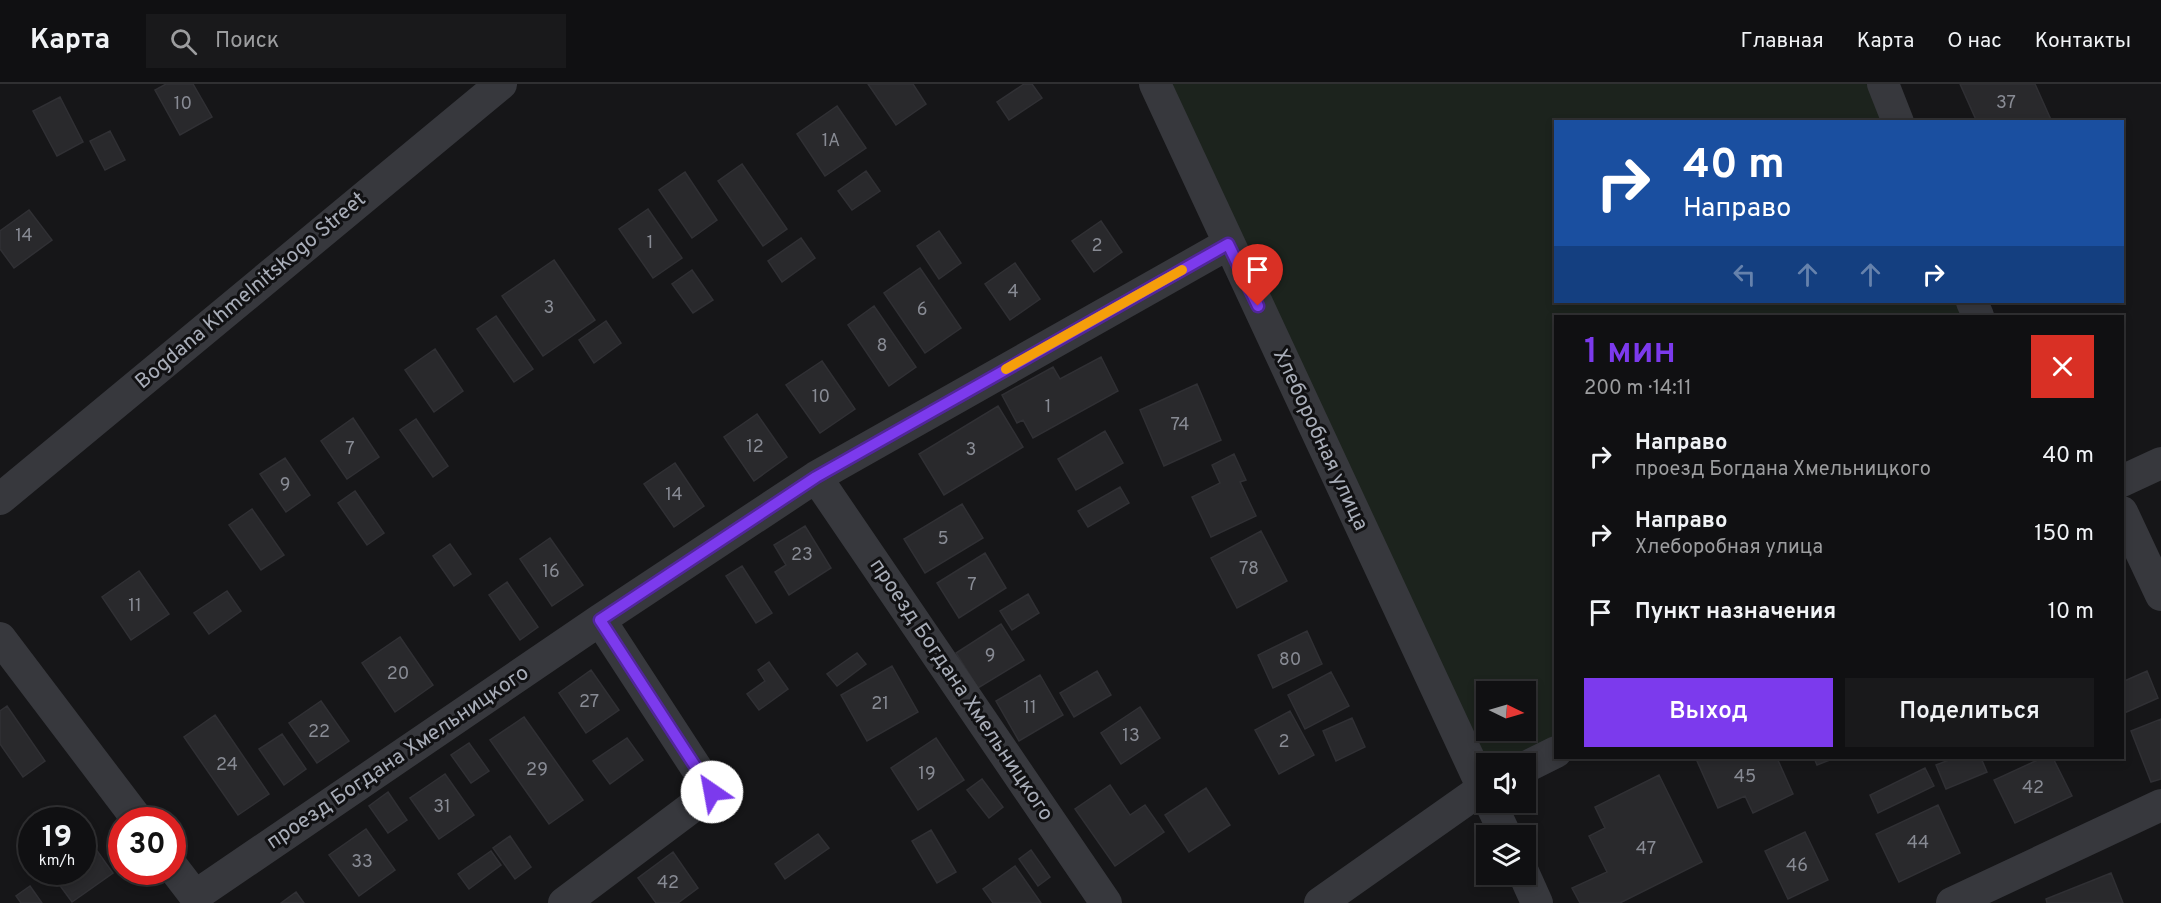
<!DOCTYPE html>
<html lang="ru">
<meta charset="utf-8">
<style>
body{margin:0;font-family:Overpass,sans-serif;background:#19191b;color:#f1f3f6;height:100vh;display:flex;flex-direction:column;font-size:22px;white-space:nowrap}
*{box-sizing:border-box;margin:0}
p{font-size:20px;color:#9c9d9f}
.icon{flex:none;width:33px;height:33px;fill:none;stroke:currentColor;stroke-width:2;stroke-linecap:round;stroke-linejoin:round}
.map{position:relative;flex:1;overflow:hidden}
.drawer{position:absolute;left:1554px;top:231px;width:570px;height:444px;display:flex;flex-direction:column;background:#101012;border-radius:0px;box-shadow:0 3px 9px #0003,0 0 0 2px #303032}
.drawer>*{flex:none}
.banner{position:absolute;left:1554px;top:36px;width:570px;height:183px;border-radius:0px;box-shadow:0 3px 9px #0003,0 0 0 2px #303032;background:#1a4fa0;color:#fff;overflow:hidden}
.needle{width:39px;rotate:95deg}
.fabs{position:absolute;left:1476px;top:597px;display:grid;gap:12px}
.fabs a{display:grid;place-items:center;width:60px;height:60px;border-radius:0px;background:#101012;box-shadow:0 3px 9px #0003,0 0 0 2px #303032;font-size:30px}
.speed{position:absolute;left:18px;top:723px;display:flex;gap:12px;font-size:30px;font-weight:700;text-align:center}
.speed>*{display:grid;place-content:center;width:78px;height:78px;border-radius:50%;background:#101012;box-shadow:0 3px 9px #0003,0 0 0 2px #303032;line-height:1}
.speed small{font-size:15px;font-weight:400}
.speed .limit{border:9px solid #d22;background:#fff;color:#111}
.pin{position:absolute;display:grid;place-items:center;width:51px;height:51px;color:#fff;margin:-62px -26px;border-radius:50% 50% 50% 0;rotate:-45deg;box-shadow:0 0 6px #0007}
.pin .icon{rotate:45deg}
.me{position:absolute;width:66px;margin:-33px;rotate:327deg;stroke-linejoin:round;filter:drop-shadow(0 0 4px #0008)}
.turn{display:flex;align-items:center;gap:21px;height:126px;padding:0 30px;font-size:27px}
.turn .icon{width:78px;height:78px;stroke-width:2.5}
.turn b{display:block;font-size:42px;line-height:51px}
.lanes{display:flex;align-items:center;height:57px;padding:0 30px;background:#0003;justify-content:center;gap:30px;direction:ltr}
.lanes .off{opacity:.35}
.round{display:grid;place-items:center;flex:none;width:63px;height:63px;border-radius:0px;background:#19191b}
.summary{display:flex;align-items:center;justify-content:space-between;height:102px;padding:0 30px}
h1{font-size:36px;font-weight:600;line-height:45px;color:#7c3aed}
.action{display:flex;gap:12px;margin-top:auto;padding:12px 30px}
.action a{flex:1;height:69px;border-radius:0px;background:#7c3aed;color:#fff;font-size:24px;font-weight:600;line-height:69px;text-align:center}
.action a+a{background:#19191b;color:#f1f3f6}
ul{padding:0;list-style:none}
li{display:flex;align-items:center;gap:18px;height:78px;padding:0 30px}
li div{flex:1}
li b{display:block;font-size:22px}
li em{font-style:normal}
header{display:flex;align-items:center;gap:36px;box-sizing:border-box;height:84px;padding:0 30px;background:#101012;border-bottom:2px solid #303032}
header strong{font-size:28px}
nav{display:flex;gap:33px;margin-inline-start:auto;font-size:21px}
.search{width:420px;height:54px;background:#19191b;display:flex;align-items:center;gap:15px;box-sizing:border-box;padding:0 21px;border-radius:0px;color:#9c9d9f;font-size:22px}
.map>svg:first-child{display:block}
</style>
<header>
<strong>Карта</strong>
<div class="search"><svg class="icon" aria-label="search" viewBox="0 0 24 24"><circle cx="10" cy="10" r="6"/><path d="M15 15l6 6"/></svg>Поиск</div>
<nav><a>Главная</a><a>Карта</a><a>О нас</a><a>Контакты</a></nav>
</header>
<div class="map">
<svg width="2161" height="819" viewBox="0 0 2161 819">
<rect width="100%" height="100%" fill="#161618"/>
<path fill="#1c231d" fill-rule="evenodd" d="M1169 0H1875L1890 37 1556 38V218H1964L1971 232H1556L1555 655 1506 679 1486 680ZM1486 608H1526V646H1486Z"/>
<path fill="#29292c" stroke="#303034" stroke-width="1.5" d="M166 0H193L212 33 180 51 155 6Z
M868 0H913L926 20 896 41Z
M1024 0H1032L1042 14 1009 36 997 18Z
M1960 0H2035L2052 38H1977Z
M60 13 83 58 57 72 33 27Z
M837 22 866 64 825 92 797 50Z
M110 47 125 76 105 86 90 57Z
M742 80 787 145 763 162 718 97Z
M866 87 880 107 852 126 838 107Z
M685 88 717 136 692 154 659 106Z
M648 125 682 174 653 194 619 145Z
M29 126 52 156 14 184 0 165V147Z
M1101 137 1122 168 1094 188 1072 157Z
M939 147 961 179 939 195 917 162Z
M801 154 815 174 782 198 768 177Z
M554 176 595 236 543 272 502 212Z
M1015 179 1040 215 1010 236 985 200Z
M920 184 961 244 925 269 884 209Z
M692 186 713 216 693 229 672 200Z
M874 222 916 283 889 302 848 241Z
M496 232 533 285 514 298 477 245Z
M606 237 621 259 594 279 579 256Z
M435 265 463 307 434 328 405 286Z
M1101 273 1118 307 1033 354 1023 336 1017 339 1002 311 1053 283 1060 295Z
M822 277 855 325 820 349 786 301Z
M1197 300 1221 356 1164 382 1140 326Z
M998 322 1023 363 944 411 919 370Z
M757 330 787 373 754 397 724 353Z
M353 334 379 373 347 395 321 357Z
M416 335 448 382 433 393 400 346Z
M1105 347 1123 379 1076 406 1058 375Z
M1234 370 1246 396 1240 398 1256 432 1211 453 1192 413 1220 399 1212 381Z
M285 374 310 411 286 428 260 390Z
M675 379 704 422 674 443 644 400Z
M1120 403 1129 419 1088 443 1078 427Z
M355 407 384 449 367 461 338 419Z
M962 420 983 454 925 489 904 455Z
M252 425 284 471 261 486 229 441Z
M805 442 831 484 789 511 775 488 786 481 774 461Z
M1261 447 1287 497 1237 524 1211 474Z
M550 454 583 501 552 522 520 475Z
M450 460 471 490 454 502 433 472Z
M985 469 1006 504 959 534 937 499Z
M742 482 772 529 756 539 726 492Z
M139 487 169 530 131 556 102 513Z
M507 498 538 543 520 556 489 511Z
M227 507 241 527 209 550 194 529Z
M1028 510 1039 529 1012 546 1000 527Z
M1001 540 1024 576 978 604 956 569Z
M1307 547 1322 580 1273 604 1258 571Z
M400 553 433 601 395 628 362 579Z
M857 569 866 580 837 602 827 590Z
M769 578 788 605 759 626 747 610 765 597 758 586Z
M892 582 918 628 867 657 841 611Z
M591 586 619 626 586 649 559 609Z
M1097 587 1111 611 1074 633 1060 609Z
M2147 587 2158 614 2122 630V598Z
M1331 588 1349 622 1305 645 1288 611Z
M1040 591 1063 631 1019 657 996 617Z
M321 617 349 657 317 679 289 639Z
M7 622 45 677 23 693 0 660V627Z
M1140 623 1160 654 1121 680 1101 649Z
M1290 627 1314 671 1279 690 1255 646Z
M215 631 269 710 238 731 184 653Z
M524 633 583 716 549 740 490 656Z
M1352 634 1365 663 1336 677 1323 647Z
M2161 635V695L2151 698 2131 647Z
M282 650 306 685 284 701 259 665Z
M627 654 643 676 610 700 593 677Z
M936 654 964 696 918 726 891 684Z
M469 659 489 687 471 699 451 671Z
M1704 674H1777L1793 710 1753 729 1745 712 1718 724 1697 677Z
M1814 674H1835L1817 681Z
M1954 674H1981L1987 688 1946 705 1936 681Z
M2042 674H2053L2072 712 2015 739 1994 696Z
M1925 684 1934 702 1878 729 1870 711Z
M445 690 474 731 439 755 410 714Z
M1659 691 1702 778 1620 819H1580L1572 804 1607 788 1589 752 1605 744 1595 723Z
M982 695 1003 723 989 734 967 706Z
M1110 701 1130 731 1145 721 1164 748 1115 782 1075 725Z
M1206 704 1230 741 1189 768 1165 731Z
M388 708 407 736 388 749 369 722Z
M1938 721 1960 769 1899 798 1876 750Z
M366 745 395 786 359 812 329 771Z
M931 746 956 788 937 799 912 757Z
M1805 748 1828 796 1788 815 1765 767Z
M818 750 829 764 785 795 775 780Z
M510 752 531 783 515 795 493 764Z
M90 757 113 789 72 818 50 788H82V762Z
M1031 766 1050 793 1038 802 1019 775Z
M491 767 501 781 469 805 458 790Z
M673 768 698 804 678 819H656L638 794Z
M1015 782 1041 819H993L983 805Z
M2111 789 2123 819H2047L2046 815Z
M30 802 42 819H21L16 812Z
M296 808 304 819H281Z"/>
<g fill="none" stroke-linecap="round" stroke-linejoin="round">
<path stroke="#37383d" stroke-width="32" d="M1155 0 1486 711
M1883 0 1898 38
M1972 218 1978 232
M816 393 1106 819
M2122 397 2161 379
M0 415 501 0
M2122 428 2161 511
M0 554 138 736
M1526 683 1556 668
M1490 718 1506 752
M172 782 195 812 600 536 816 393 1228 160
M1524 790 1537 819
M564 819 712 708 600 536
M1320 819 1486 702
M1952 819 2161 721"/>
</g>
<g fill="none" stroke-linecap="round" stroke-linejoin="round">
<g stroke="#51269a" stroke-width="15">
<path id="route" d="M712 708 600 536 816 393 1228 160 1258 222"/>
</g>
<use href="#route" stroke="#7c3aed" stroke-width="10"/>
<path stroke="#f59e0b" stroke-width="10" d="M1006 285 1182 186"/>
</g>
<g text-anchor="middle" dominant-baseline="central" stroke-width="6" stroke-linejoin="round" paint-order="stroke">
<g font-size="18" fill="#888b94">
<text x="2006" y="19">37</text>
<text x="183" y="20">10</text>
<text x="831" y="57">1А</text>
<text x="24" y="152">14</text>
<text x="650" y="159">1</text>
<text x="1097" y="162">2</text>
<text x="1013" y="208">4</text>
<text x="549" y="224">3</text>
<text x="922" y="226">6</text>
<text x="882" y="262">8</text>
<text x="821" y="313">10</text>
<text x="1048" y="323">1</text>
<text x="1180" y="341">74</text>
<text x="755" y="363">12</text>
<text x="350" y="365">7</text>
<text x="971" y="366">3</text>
<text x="285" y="401">9</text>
<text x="674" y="411">14</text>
<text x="943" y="455">5</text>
<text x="802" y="471">23</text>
<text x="1249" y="485">78</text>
<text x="551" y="488">16</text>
<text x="972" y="501">7</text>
<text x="135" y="522">11</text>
<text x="990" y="572">9</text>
<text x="1290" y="576">80</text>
<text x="398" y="590">20</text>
<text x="589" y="618">27</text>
<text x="880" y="620">21</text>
<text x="1030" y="624">11</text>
<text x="319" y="648">22</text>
<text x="1131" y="652">13</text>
<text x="1284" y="658">2</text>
<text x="227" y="681">24</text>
<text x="537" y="686">29</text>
<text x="927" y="690">19</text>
<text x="1745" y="693">45</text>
<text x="2033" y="704">42</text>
<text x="442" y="723">31</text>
<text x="1918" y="759">44</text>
<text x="1646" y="765">47</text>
<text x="362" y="778">33</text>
<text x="1797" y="782">46</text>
<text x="668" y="799">42</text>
</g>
<g font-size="21" fill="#a8adb8" stroke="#111113">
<text transform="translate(251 207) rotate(-40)">Bogdana Khmelnitskogo Street</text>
<text transform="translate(1320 356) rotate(65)">Хлеборобная улица</text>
<text transform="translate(961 606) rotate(56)">проезд Богдана Хмельницкого</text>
<text transform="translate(398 674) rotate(-34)">проезд Богдана Хмельницкого</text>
</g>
</g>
</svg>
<div class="fabs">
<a><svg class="needle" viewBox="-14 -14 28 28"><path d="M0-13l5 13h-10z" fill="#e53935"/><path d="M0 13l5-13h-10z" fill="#9c9d9f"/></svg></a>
<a><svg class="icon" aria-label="sound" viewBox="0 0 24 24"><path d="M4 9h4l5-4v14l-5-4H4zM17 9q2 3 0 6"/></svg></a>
<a><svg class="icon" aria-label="layers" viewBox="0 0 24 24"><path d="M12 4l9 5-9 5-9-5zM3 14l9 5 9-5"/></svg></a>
</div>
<div class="speed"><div>19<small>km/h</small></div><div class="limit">30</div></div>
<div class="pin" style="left:1258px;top:222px;background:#d93025"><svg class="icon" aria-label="arrive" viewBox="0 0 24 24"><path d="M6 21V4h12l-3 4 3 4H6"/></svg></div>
<svg class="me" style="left:712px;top:708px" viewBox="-20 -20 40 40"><circle r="19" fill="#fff"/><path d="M0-13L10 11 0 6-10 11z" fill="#7c3aed"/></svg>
<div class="banner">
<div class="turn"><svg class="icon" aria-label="right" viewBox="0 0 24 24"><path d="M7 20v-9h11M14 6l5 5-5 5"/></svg><div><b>40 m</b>Направо</div></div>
<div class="lanes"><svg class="icon off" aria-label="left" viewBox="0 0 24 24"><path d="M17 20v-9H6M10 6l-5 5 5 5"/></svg><svg class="icon off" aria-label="ahead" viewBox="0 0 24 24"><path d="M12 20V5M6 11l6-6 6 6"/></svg><svg class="icon off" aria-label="ahead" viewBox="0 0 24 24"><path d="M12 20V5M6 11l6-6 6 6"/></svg><svg class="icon" aria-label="right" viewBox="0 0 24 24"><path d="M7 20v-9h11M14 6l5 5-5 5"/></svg></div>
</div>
<section class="drawer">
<div class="summary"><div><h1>1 мин</h1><p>200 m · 14:11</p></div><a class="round" style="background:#d93025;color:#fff"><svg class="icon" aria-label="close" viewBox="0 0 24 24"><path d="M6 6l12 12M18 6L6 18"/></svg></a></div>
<ul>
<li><svg class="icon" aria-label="right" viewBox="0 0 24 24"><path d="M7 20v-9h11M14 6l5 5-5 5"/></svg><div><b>Направо</b><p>проезд Богдана Хмельницкого</p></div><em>40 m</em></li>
<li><svg class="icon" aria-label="right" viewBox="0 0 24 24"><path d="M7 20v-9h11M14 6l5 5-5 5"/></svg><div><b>Направо</b><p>Хлеборобная улица</p></div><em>150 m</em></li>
<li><svg class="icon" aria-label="arrive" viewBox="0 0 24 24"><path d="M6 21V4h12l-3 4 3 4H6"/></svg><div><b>Пункт назначения</b></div><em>10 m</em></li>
</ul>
<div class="action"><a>Выход</a><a>Поделиться</a></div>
</section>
</div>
